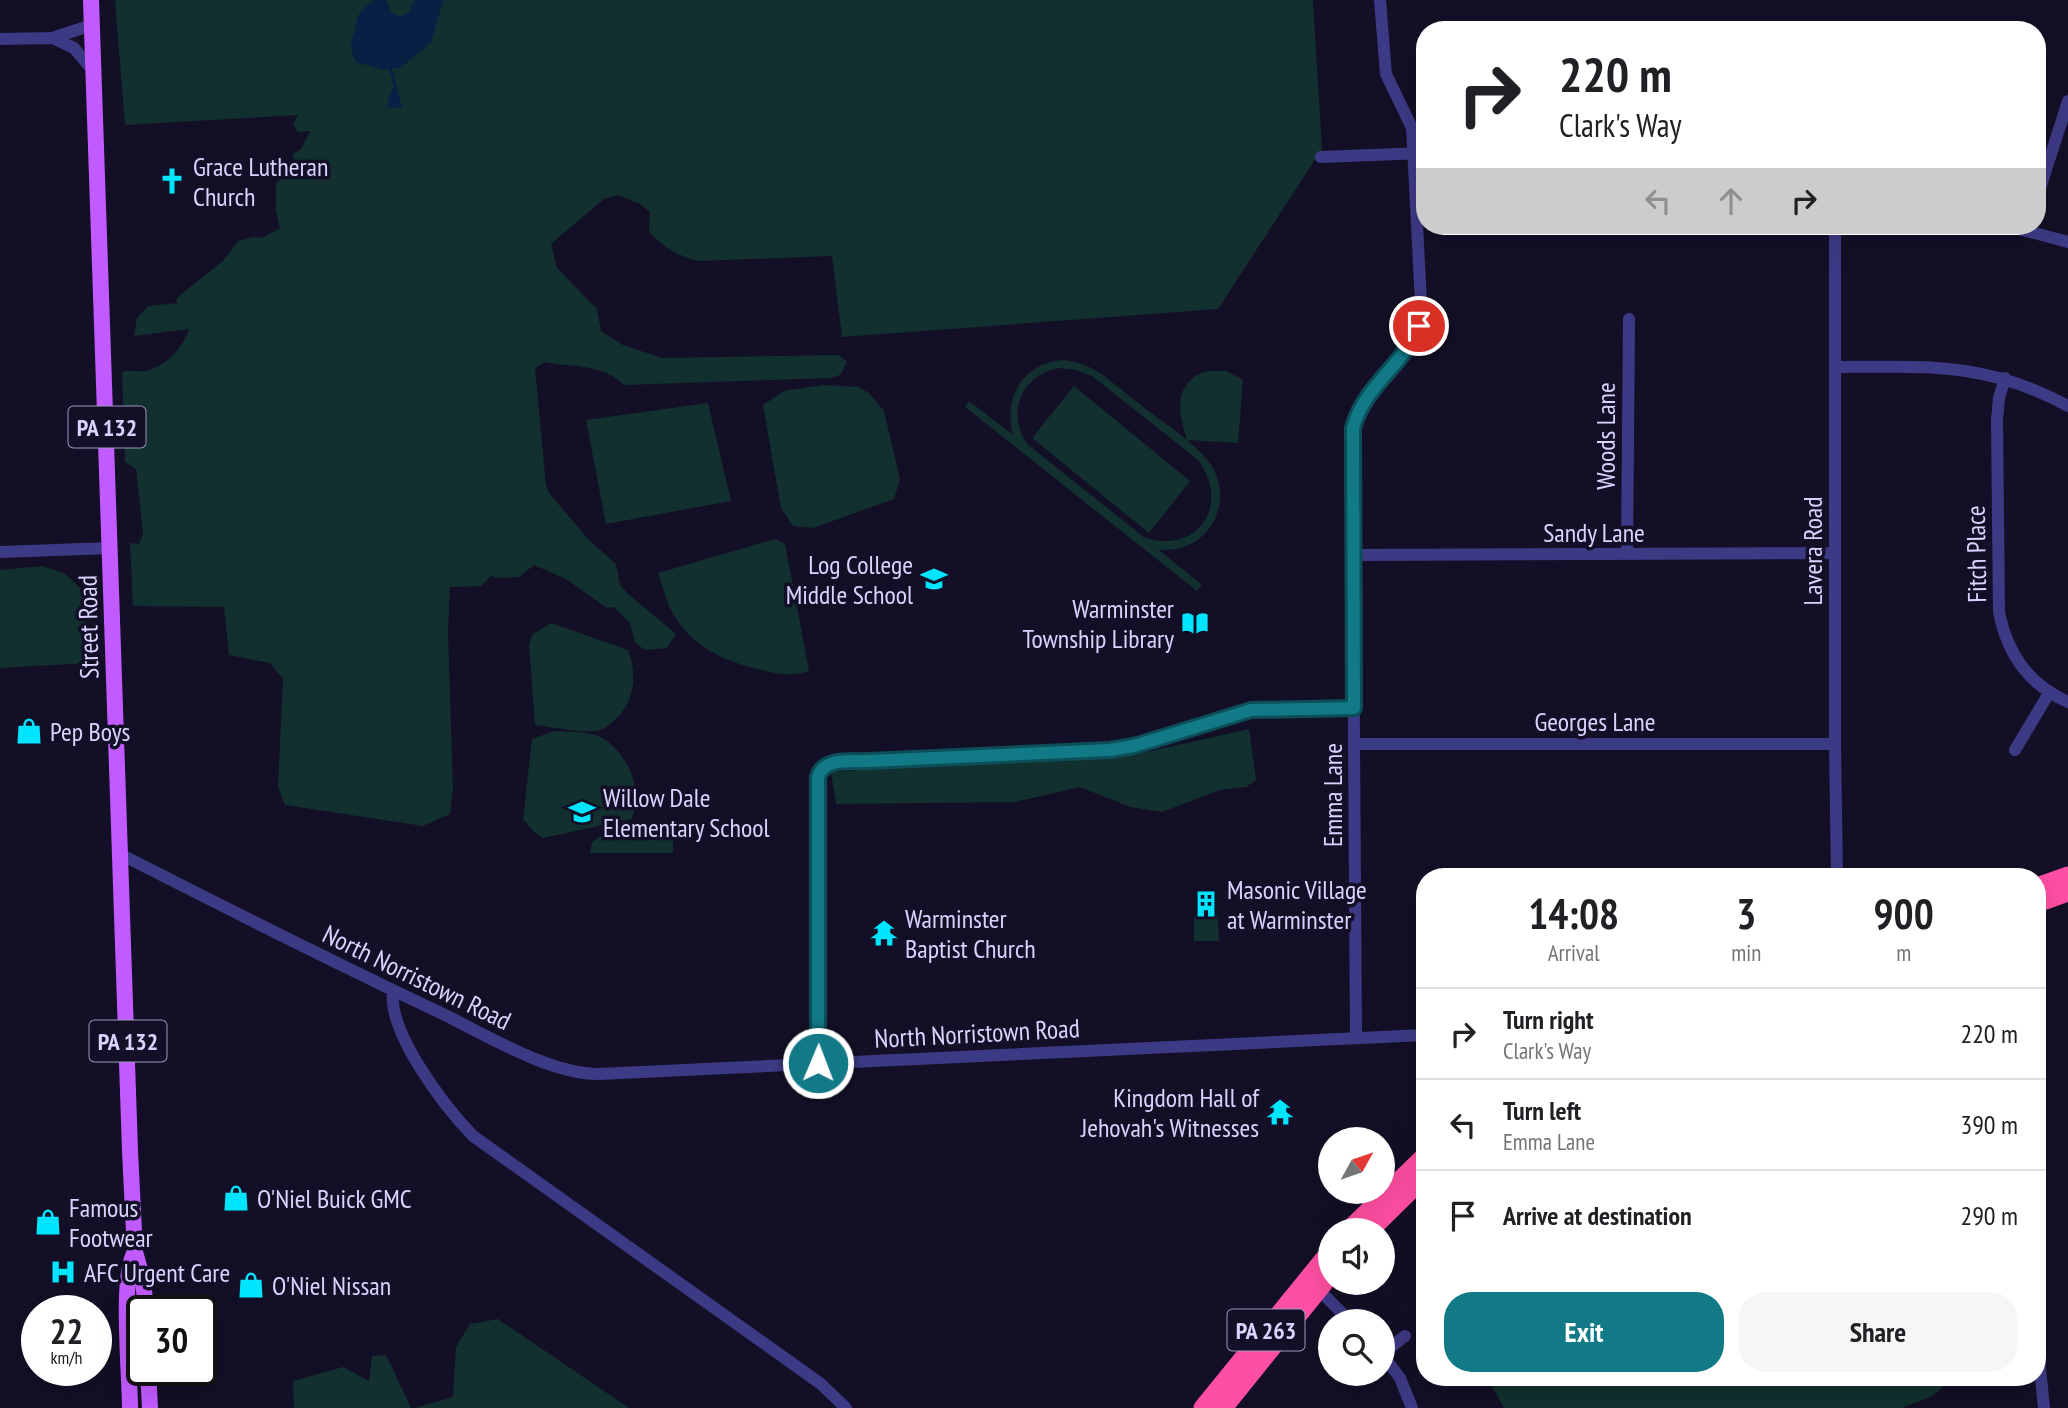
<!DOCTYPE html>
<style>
body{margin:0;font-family:"PT Sans Narrow",sans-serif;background:#f6f6f6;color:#202124;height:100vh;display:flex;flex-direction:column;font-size:26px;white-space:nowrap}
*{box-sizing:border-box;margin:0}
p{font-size:23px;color:#757577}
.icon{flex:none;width:38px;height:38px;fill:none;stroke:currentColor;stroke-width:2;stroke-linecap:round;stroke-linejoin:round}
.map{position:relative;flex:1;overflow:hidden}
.sheet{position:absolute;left:1416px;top:868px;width:630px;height:518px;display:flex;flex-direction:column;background:#fff;border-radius:28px;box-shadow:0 7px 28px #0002}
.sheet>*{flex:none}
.top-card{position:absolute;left:1416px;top:21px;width:630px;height:214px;border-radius:28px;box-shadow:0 7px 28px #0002;background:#fff;color:#202124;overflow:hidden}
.needle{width:46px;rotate:50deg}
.fabs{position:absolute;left:1318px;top:1127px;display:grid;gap:14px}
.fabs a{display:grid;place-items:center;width:77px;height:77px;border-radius:50%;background:#fff;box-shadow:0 7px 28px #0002;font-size:35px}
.speed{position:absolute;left:21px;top:1295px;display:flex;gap:14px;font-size:35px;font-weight:700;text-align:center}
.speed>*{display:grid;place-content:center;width:91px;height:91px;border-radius:50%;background:#fff;box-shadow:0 7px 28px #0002;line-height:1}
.speed small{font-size:18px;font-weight:400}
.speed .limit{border:4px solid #111;border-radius:10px;background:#fff;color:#111}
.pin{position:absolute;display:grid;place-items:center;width:60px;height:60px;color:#fff;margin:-30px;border:4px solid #fff;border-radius:50%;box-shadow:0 2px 7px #0007}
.me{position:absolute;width:77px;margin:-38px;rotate:1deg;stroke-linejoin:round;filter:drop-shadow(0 0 5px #0008)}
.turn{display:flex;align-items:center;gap:24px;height:147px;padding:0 28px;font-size:32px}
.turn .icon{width:91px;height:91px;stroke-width:2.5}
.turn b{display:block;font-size:49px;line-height:60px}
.lanes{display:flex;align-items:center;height:66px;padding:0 28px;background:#0003;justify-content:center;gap:35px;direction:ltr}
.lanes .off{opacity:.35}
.eta{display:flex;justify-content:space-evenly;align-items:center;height:119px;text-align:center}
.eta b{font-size:42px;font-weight:700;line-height:49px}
.button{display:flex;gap:14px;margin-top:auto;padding:14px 28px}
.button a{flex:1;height:80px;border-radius:28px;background:#127987;color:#fff;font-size:28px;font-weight:700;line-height:80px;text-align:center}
.button a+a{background:#f6f6f6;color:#202124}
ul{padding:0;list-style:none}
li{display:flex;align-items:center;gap:21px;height:91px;padding:0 28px;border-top:2px solid #e0e0e0}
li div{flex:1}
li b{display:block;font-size:26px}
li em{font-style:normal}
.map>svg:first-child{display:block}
</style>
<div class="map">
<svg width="2068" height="1408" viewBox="0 0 2068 1408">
<rect width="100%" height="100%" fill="#130f26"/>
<path fill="#12302f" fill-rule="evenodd" d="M115 0H1313L1322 149 1218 309 842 337 832 256 699 261C677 256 665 248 649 232L650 212 640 204 618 195 604 199 551 244 557 268 597 309 601 331 623 345 662 358 839 355 847 362 840 375 830 378 624 385C602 363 573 368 545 362L535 368 546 485 549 493 589 540 616 564 620 585 627 593 676 634 667 648 645 650 635 643 630 623 614 607 607 608 566 579 534 565 519 577 498 578 491 576 481 586 450 587 448 630 453 790 450 814 423 826 285 805 278 787 283 679 270 663 229 655 224 607 133 606 130 543 139 544 143 534 136 469 125 462 122 372C130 370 137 372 145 371 164 368 184 347 189 329L134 336 137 318 148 306 178 303 176 300 180 295 223 261 238 241 253 237 262 238 280 228 276 211V183L294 164 293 154 301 149 310 131 298 132 293 124 298 115 125 125Z
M1063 360C1072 361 1081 363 1089 367 1106 375 1122 391 1137 402 1159 420 1196 442 1211 465 1230 494 1218 534 1186 546 1177 550 1168 550 1159 550L1202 585 1197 591 965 407 969 401 1013 435C1003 398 1023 363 1063 360ZM1058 368 1076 370 1092 376 1198 460C1231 504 1199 554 1145 538L1027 444C1006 413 1021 376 1058 368Z
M1208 371H1226L1243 380 1238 443 1187 440C1181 420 1173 395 1192 379 1195 375 1203 373 1208 371Z
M823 385 858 387 869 393 884 411 900 479 894 499 813 528 793 526 781 508 763 405 784 391Z
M1074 386 1190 481 1149 533 1032 438Z
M708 403 731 501 606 524 586 420Z
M775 539 785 544 809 671C793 677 777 674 761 670 723 661 689 646 670 608 665 597 662 584 658 573Z
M43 566 65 574 86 593 88 663 0 668V570Z
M551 623 628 650C639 676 633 708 610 724 606 727 600 731 595 731 578 733 553 727 535 725L529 644 533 634Z
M1249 729 1256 780 1246 787 1220 790 1162 812 1130 807 1080 787 1015 802 836 804 831 772 1142 753Z
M554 731C568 732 585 731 598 736 625 747 647 794 631 819L543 838 534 832 523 819 532 739Z
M648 822 673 831V853H590L592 842 600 836C618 834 637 841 648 822Z
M1218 915 1219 941H1194V916Z
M498 1319 629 1408H415L453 1397 456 1347 470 1324Z
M386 1355 411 1408H294L293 1381 343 1367 369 1381 372 1356Z
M1487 1377H1956L1932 1396 1902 1408H1504Z"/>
<path fill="#0a1f44" d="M374 0H386L392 13 400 16 408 13 415 0H443L431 43 400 68H392L402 107 387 108 390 92 394 87 389 69 384 70 356 62 350 47 357 19 360 12Z"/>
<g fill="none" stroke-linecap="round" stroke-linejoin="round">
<path stroke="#3d3a85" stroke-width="12" d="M53 38 74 48 94 72
M0 39 52 38 92 25
M1321 157 1424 153
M2037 198 2068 101
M1835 226V744L1837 877
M2008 226 2068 242
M1835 367C1925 367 1985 361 2068 406
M2005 378 1999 398 1997 420 1999 612C2007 653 2029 685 2068 702
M0 552 111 548
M1627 554 1629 319
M1353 555 1835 553
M1355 744H1835
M2015 750 2049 693
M120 854C226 908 333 962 441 1013 486 1035 549 1074 599 1074L1424 1035
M393 992C388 1033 445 1107 473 1136L821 1384 846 1408
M1356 1038 1352 439C1359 379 1419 363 1421 303L1412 128 1386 74 1380 0
M818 1063V777L821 768 830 763 1110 750 1134 746 1251 710 1355 708
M1315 1286 1350 1321
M1405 1336 1382 1354 1400 1378 1412 1408
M2037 1337 2044 1408"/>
<path stroke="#c25bff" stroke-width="16" d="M91 0 130 1151 135 1252 143 1280 146 1311
M148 1370 150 1408
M130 1408C130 1376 120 1274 135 1252"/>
<path stroke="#ff4fa3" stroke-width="19" d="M2037 887 2068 876
M2037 903 2068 892
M1349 1230 1424 1157
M1370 1230 1424 1177
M1203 1408 1330 1252
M1223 1408 1330 1275"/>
</g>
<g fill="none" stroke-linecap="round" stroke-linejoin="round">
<g stroke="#0c4f58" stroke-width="18">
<path id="route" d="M818 1063V777C824 757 851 762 869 761L1110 750 1134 746 1251 710 1354 708 1353 428C1364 386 1404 365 1419 326"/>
</g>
<use href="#route" stroke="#127987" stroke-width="12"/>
</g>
<defs>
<g id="church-bare" transform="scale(2.1)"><path d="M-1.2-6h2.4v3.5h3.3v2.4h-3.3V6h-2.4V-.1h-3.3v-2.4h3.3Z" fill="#00e5ff" stroke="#130f26" stroke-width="2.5" paint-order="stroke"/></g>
<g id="school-bare" transform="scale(2.1)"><path d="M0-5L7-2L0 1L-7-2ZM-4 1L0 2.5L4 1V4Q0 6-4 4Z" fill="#00e5ff" stroke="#130f26" stroke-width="2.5" paint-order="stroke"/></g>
<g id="library-bare" transform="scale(2.1)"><path d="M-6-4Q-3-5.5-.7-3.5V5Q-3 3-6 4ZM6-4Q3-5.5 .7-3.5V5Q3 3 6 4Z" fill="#00e5ff" stroke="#130f26" stroke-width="2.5" paint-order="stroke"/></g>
<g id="shop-bare" transform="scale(2.1)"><path d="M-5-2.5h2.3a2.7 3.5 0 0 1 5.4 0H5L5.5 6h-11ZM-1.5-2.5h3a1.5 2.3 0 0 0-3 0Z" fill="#00e5ff" stroke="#130f26" stroke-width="2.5" paint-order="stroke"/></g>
<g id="building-bare" transform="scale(2.1)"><path d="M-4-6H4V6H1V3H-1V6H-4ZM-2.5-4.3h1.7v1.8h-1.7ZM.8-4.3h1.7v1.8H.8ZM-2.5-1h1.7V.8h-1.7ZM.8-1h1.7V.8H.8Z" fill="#00e5ff" stroke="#130f26" stroke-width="2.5" paint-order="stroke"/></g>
<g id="temple-bare" transform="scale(2.1)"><path d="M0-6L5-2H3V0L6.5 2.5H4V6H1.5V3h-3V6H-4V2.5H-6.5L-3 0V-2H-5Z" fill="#00e5ff" stroke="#130f26" stroke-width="2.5" paint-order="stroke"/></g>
<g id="hospital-bare" transform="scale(2.1)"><path d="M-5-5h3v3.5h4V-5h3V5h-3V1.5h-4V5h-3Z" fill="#00e5ff" stroke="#130f26" stroke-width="2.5" paint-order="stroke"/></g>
</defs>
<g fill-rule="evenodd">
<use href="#church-bare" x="172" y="181"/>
<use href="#school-bare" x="934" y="579"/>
<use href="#library-bare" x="1195" y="623"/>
<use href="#shop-bare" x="29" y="731"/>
<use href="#school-bare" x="582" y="812"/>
<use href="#building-bare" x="1206" y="904"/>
<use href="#temple-bare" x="884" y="933"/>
<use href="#temple-bare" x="1280" y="1112"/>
<use href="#shop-bare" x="236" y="1198"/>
<use href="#shop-bare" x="48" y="1222"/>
<use href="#hospital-bare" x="63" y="1272"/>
<use href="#shop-bare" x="251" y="1285"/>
</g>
<g text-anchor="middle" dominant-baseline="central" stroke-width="7" stroke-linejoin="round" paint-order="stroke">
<g fill="#130f26" stroke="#9e99be" stroke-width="2">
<rect x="68.5" y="406.5" width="77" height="41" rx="5"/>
<rect x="89.5" y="1020.5" width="77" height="41" rx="5"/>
<rect x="1227.5" y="1309.5" width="77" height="41" rx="5"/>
</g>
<g font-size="24" font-weight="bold" fill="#d9d4ff">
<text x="107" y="427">PA 132</text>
<text x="128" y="1041">PA 132</text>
<text x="1266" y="1330">PA 263</text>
</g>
<g font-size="26" fill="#d9d4ff" stroke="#130f26" text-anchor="start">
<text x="193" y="166">Grace Lutheran<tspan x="193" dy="30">Church</tspan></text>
<text x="913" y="564" text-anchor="end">Log College<tspan x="913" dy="30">Middle School</tspan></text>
<text x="1174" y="608" text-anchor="end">Warminster<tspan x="1174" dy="30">Township Library</tspan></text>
<text x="50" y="731">Pep Boys</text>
<text x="603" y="797">Willow Dale<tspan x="603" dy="30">Elementary School</tspan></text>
<text x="1227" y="889">Masonic Village<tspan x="1227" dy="30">at Warminster</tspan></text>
<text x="905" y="918">Warminster<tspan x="905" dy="30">Baptist Church</tspan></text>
<text x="1259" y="1097" text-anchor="end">Kingdom Hall of<tspan x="1259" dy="30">Jehovah's Witnesses</tspan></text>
<text x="257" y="1198">O'Niel Buick GMC</text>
<text x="69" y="1207">Famous<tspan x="69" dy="30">Footwear</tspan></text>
<text x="84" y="1272">AFC Urgent Care</text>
<text x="272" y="1285">O'Niel Nissan</text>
</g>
<g font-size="26" fill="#d9d4ff" stroke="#130f26">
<text transform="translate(1605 436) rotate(-90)">Woods Lane</text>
<text x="1594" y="532">Sandy Lane</text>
<text transform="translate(1812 551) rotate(-90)">Lavera Road</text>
<text transform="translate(1976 554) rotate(-91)">Fitch Place</text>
<text transform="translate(88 627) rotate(-91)">Street Road</text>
<text x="1595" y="721">Georges Lane</text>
<text transform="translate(1332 795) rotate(-90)">Emma Lane</text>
<text transform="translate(417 977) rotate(26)">North Norristown Road</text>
<text transform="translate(977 1033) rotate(-3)">North Norristown Road</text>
</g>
</g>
</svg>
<div class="fabs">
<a><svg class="needle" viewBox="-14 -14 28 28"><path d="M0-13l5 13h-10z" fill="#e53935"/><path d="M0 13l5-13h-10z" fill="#757577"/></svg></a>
<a><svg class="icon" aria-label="sound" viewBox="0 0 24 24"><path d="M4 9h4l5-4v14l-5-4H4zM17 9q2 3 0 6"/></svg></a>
<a><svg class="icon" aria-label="search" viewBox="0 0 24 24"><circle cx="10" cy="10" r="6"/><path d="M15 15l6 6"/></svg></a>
</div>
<div class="speed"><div>22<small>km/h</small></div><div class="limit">30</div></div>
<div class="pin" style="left:1419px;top:326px;background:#d93025"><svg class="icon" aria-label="arrive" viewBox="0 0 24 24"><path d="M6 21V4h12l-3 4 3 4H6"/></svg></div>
<svg class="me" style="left:818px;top:1063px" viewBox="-20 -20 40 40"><circle r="17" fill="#127987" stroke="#fff" stroke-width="3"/><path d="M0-11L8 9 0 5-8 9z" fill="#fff"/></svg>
<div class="top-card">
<div class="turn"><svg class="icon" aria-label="right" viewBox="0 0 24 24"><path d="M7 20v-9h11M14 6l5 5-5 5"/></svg><div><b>220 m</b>Clark's Way</div></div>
<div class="lanes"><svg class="icon off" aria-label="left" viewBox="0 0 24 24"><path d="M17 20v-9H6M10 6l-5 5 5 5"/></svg><svg class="icon off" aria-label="ahead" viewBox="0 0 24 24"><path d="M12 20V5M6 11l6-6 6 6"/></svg><svg class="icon" aria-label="right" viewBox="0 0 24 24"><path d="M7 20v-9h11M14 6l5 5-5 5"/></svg></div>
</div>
<section class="sheet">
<div class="eta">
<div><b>14:08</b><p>Arrival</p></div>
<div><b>3</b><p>min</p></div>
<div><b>900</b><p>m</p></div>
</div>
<ul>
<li><svg class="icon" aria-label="right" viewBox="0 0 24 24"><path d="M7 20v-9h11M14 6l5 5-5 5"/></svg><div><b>Turn right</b><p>Clark's Way</p></div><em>220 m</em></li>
<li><svg class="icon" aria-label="left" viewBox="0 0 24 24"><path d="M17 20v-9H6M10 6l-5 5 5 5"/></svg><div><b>Turn left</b><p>Emma Lane</p></div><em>390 m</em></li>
<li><svg class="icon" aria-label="arrive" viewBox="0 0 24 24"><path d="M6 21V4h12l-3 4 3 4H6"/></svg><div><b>Arrive at destination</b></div><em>290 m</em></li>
</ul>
<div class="button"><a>Exit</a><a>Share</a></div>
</section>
</div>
